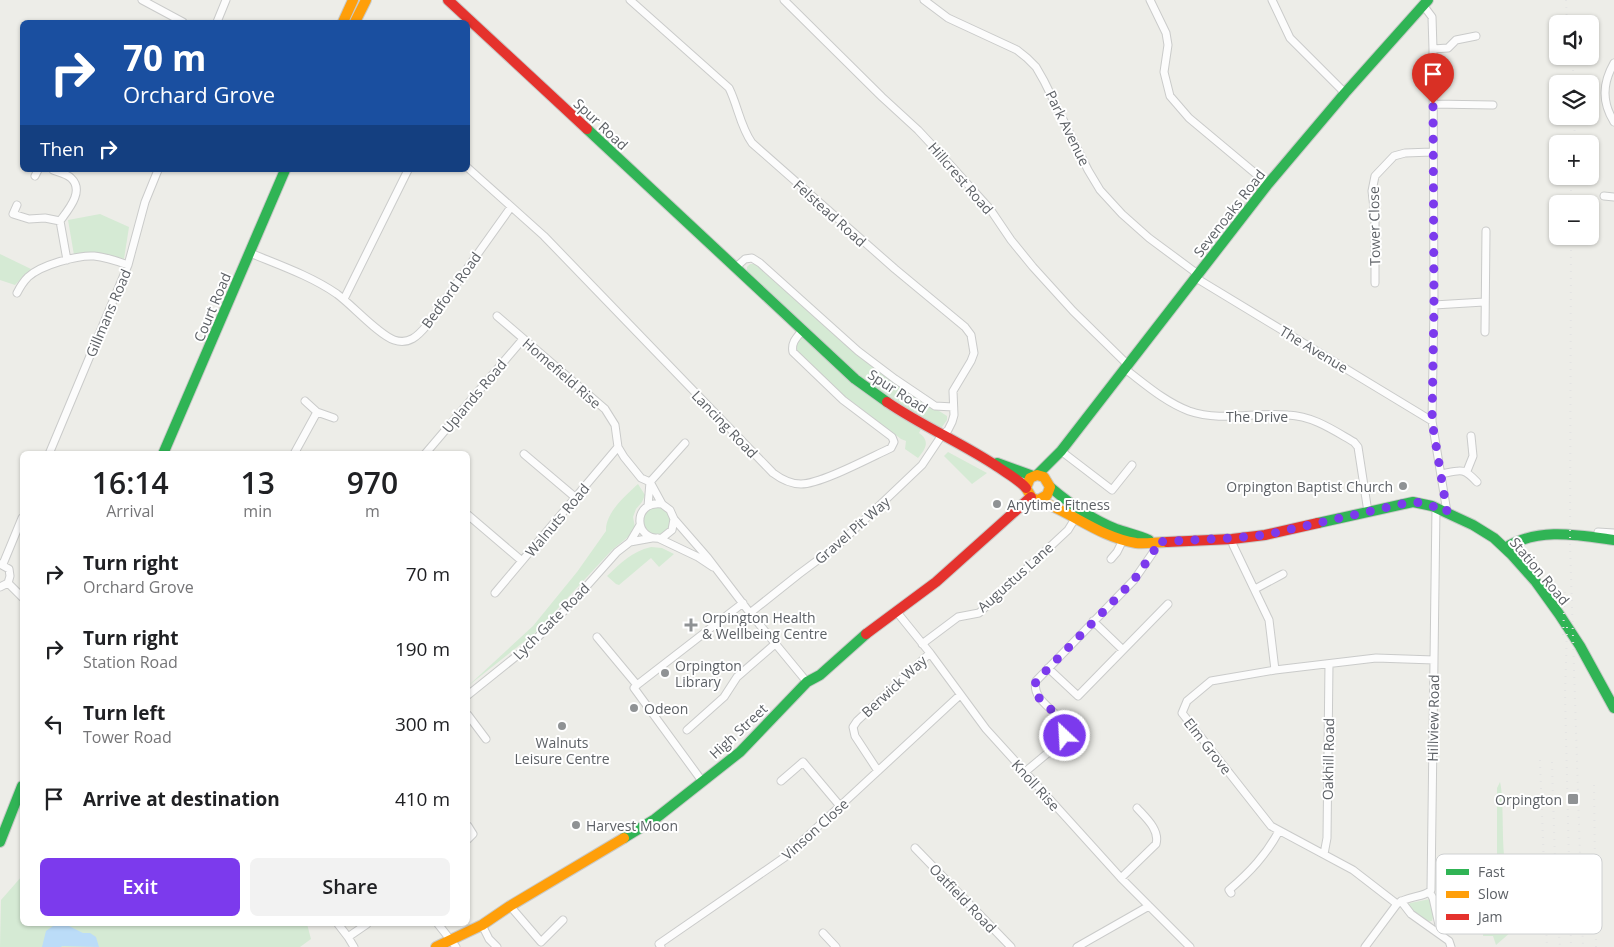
<!DOCTYPE html>
<meta charset="utf-8">
<style>
body{margin:0;font-family:"Open Sans",sans-serif;background:#f2f2f2;color:#202124;height:100vh;display:flex;flex-direction:column;font-size:19px;white-space:nowrap}
*{box-sizing:border-box;margin:0}
p{font-size:16px;color:#757577}
.icon{flex:none;width:28px;height:28px;fill:none;stroke:currentColor;stroke-width:2;stroke-linecap:round;stroke-linejoin:round}
.map{position:relative;flex:1;overflow:hidden}
.sheet{position:absolute;left:20px;top:451px;width:450px;height:475px;display:flex;flex-direction:column;background:#fff;border-radius:8px;box-shadow:0 1px 4px #0004}
.sheet>*{flex:none}
.hud{position:absolute;left:20px;top:20px;width:450px;height:152px;border-radius:8px;box-shadow:0 1px 4px #0004;background:#1a4fa0;color:#fff;overflow:hidden}
.buttons{position:absolute;left:1549px;top:15px;display:grid;gap:10px}
.buttons a{display:grid;place-items:center;width:50px;height:50px;border-radius:8px;background:#fff;box-shadow:0 1px 4px #0004;font-size:25px}
.pin{position:absolute;display:grid;place-items:center;width:42px;height:42px;color:#fff;margin:-51px -21px;border-radius:50% 50% 50% 0;rotate:-45deg;box-shadow:0 0 5px #0007}
.pin .icon{rotate:45deg}
.me{position:absolute;width:55px;margin:-28px;rotate:335deg;stroke-linejoin:round;filter:drop-shadow(0 0 4px #0008)}
.turn{display:flex;align-items:center;gap:18px;height:105px;padding:0 20px;font-size:22px}
.turn .icon{width:65px;height:65px;stroke-width:2.5}
.turn b{display:block;font-size:35px;line-height:42px}
.then{display:flex;align-items:center;height:48px;padding:0 20px;background:#0003;gap:10px;font-size:19px}
.eta{display:flex;justify-content:space-evenly;align-items:center;height:85px;text-align:center}
.eta b{font-size:30px;font-weight:600;line-height:35px}
.action{display:flex;gap:10px;margin-top:auto;padding:10px 20px}
.action a{flex:1;height:58px;border-radius:8px;background:#7c3aed;color:#fff;font-size:20px;font-weight:600;line-height:58px;text-align:center}
.action a+a{background:#f2f2f2;color:#202124}
ul{padding:0;list-style:none}
li{display:flex;align-items:center;gap:15px;height:75px;padding:0 20px}
li div{flex:1}
li b{display:block;font-size:19px}
li em{font-style:normal}
.map>svg:first-child{display:block}
</style>
<div class="map">
<svg width="1614" height="947" viewBox="0 0 1614 947">
<rect width="100%" height="100%" fill="#edede8"/>
<path fill="#d5ead4" d="M100 214 129 227 124 259 101 253 74 255 68 220Z
M0 254 31 269 15 285 0 280Z
M750 264H755L868 363 895 383 947 416V420L942 427 937 429 885 396 858 376 747 274V267Z
M802 337 921 429 919 433C931 441 925 450 918 458L905 449 906 441 901 439 842 394 797 351 795 346 799 339Z
M948 452 987 473 972 484 944 456Z
M638 484 645 495 642 502 636 509 633 517 635 527 633 533 612 550 535 633 468 686 533 626 577 572 606 531C605 513 626 495 638 484Z
M643 521a14 14 0 1 1 28 0a14 14 0 1 1-28 0Z
M651 547 662 548 674 554 659 567 651 558 619 585 616 584 607 576C622 562 631 552 651 547Z
M1500 782C1505 801 1500 860 1508 871 1508 872 1514 876 1514 877L1539 875V888H1526L1502 877 1497 861V788Z
M22 876V924H307L311 939 300 947H0L1 900Z
M1486 880 1485 890 1496 888 1502 897 1512 905 1511 932 1496 945 1493 936H1483L1485 894 1440 895 1439 885Z
M1430 899 1433 917 1432 921 1425 922 1408 910 1407 906 1410 903Z"/>
<path fill="#bbdcf8" d="M65 924 83 933H90L96 937 99 947 62 946 61 947H42L46 931 53 926Z"/>
<g fill="none" stroke-linecap="round" stroke-linejoin="round">
<g stroke="#cacbca" stroke-width="9">
<path id="street" d="M142 0 183 22
M630 0 729 88C738 106 740 126 752 143L895 269 965 327 971 335 974 353 971 361 953 391 954 415 952 422 948 430 942 435 922 465 838 545 799 574 750 613
M784 0 882 97 918 130 945 159 990 209 1011 240 1033 267 1073 311 1128 365
M924 0 948 18 1017 50 1027 58 1036 67 1044 81 1088 170 1100 190 1122 214 1149 238 1199 275
M1150 0 1166 33 1168 45 1164 72 1170 96 1189 118 1268 184
M1272 0 1290 38 1345 93
M1423 5 1432 17 1433 49 1434 305 1432 421 1447 512
M217 22 226 0
M1433 49 1448 48 1456 40 1476 36
M1614 63C1602 84 1602 102 1614 122
M1433 104 1493 105
M468 168 544 236 773 473C781 479 790 484 801 484 821 484 871 457 891 448L894 442 892 437 843 400 793 352C791 343 796 338 802 331
M53 170C58 172 67 174 71 178 85 191 68 210 60 221L67 260
M35 176 38 170
M1604 196 1614 197
M17 205 13 214 29 219 45 218 60 221
M250 253C279 265 311 276 337 294 352 305 379 335 394 340 409 345 418 336 427 325L511 207
M735 268 745 259 752 258 760 263 858 351 895 379 935 406 953 407
M1196 278 1432 421
M1375 283V217L1372 191 1375 176 1394 156 1405 153 1432 152
M17 293C20 287 24 281 28 277 41 265 77 255 94 256 106 257 117 261 128 265
M344 299 408 170
M1434 305 1484 302
M497 316 605 409 615 425 618 447 624 457 641 478 650 482 662 504 670 510 674 519 708 558 750 613 807 682
M1485 332 1486 231
M1125 369C1145 384 1165 402 1189 411 1221 422 1255 412 1288 415 1313 416 1333 430 1354 442L1358 447 1368 512
M317 412 334 418
M1061 451 1112 490 1132 465
M49 454 128 265 145 202 158 170
M294 454 317 412 305 401
M425 454 523 339
M524 454 576 498
M1467 471 1473 456 1471 436
M1441 474C1461 470 1463 467 1477 482
M662 504C632 500 633 542 662 538L672 530 674 519
M648 506 650 482 685 443
M468 515 522 561
M1598 532 1614 533
M658 538 698 557 713 567
M1232 539 1233 545 1269 620 1275 670
M630 542 652 538
M1111 559 1117 552 1124 538
M3 564 22 518
M8 583 22 597
M0 587 8 583 10 576 9 569 0 564
M1255 589 1283 574
M495 593 618 447
M896 611 930 653 986 729 1121 878 1190 947
M1093 621 1123 650
M597 637 637 685 634 688 702 781
M922 644 958 617 979 613 1068 530 1076 517
M1048 668 1078 696 1168 604
M637 685 743 603
M468 695 529 646 568 607 617 552 630 542 640 525
M468 715 486 739
M687 730 724 697 737 677 775 644
M878 771 855 736 853 727 857 721 930 653
M1025 772 1061 742C1079 715 1029 707 1036 681L1134 580 1154 551 1155 542
M781 781 803 762 840 806
M468 826 473 834 468 839
M915 848 1011 947
M1324 854 1327 838 1329 664
M1121 878 1156 844C1160 830 1146 818 1137 808
M1231 893 1229 890C1250 872 1266 855 1279 831
M1430 893 1433 898 1441 934
M1401 901 1411 914 1449 941 1451 947
M1397 904 1353 870 1271 826 1182 713 1187 701 1211 681 1275 670 1376 658 1434 660
M510 906 541 942 563 920
M338 924 348 937
M438 924 456 947
M482 925 489 939 497 947
M823 933 836 947
M354 947 348 937 367 924
M661 947 659 944 785 857 960 695
M1077 947 1149 906
M1365 947 1397 904C1408 895 1424 898 1431 890L1436 507"/>
</g>
<g stroke="#c9cac8" stroke-width="12">
<path id="fast" d="M587 129 855 379 887 402
M163 454 285 170
M997 463 1033 476
M1037 475 1061 451 1268 184 1345 93 1428 0
M1050 487C1070 504 1091 519 1116 529 1127 533 1138 535 1149 540
M1318 523 1413 502 1432 506 1473 525 1494 538 1511 554 1536 582 1559 614 1580 646 1614 708
M1505 548C1538 527 1578 535 1614 540
M624 838 655 819 740 752 807 682 820 675 866 634
M0 842 22 786"/>
</g>
<g stroke="#c9cac8" stroke-width="12">
<path id="slow" d="M343 22 353 0
M355 22 366 0
M1040 499 1047 495 1050 487 1044 477 1037 475 1030 478 1026 488 1032 498C1068 509 1098 537 1136 543 1146 544 1157 542 1167 542
M436 947 482 925 510 906 624 838"/>
</g>
<g stroke="#c9cac8" stroke-width="12">
<path id="jam" d="M448 0 587 129
M887 402C922 426 962 443 998 467 1008 474 1018 479 1026 488
M1167 542 1232 539 1265 535 1318 523
M866 634 936 582 1031 497"/>
</g>
<use href="#street" stroke="#fcfcfc" stroke-width="7"/>
<use href="#fast" stroke="#30b455" stroke-width="10"/>
<use href="#slow" stroke="#ff9f0a" stroke-width="10"/>
<use href="#jam" stroke="#e5322d" stroke-width="10"/>
<path stroke="#e4e4e3" stroke-width="2" stroke-dasharray="1 6" stroke-linecap="butt" d="M1566 0 1567 24
M1573 56V84
M1574 116 1575 144
M1571 176V204
M1571 236 1570 545 1583 947
M1567 627 1565 694 1571 947
M1563 635 1565 590
M1540 760 1547 947
M1552 762 1556 896 1560 947
M1594 785 1596 947"/>
</g>
<g fill="none" stroke-linecap="round" stroke-linejoin="round">
<path stroke="#7c3aed" stroke-width="9" stroke-dasharray="0 16.2" d="M1065 736C1065 735 1066 728 1066 728 1060 709 1030 703 1036 681L1134 580 1154 551 1155 542 1232 538 1265 535 1411 502 1425 503 1447 512 1432 421 1434 305 1433 104"/>
</g>
<g fill="#8f9294" stroke="#fff" stroke-width="2">
<circle cx="1403" cy="486" r="5"/>
<circle cx="997" cy="504" r="5"/>
<path d="M688.5 617.5h5v5h5v5h-5v5h-5v-5h-5v-5h5z"/>
<circle cx="665" cy="673" r="5"/>
<circle cx="634" cy="708" r="5"/>
<circle cx="562" cy="726" r="5"/>
<rect x="1567" y="793" width="12" height="12" rx="2.5"/>
<circle cx="576" cy="825" r="5"/>
</g>
<g text-anchor="middle" dominant-baseline="central" stroke-width="4" stroke-linejoin="round" paint-order="stroke">
<g font-size="14" fill="#5d6166" stroke="#fff">
<text transform="translate(601 124) rotate(43)">Spur Road</text>
<text transform="translate(1068 128) rotate(64)">Park Avenue</text>
<text transform="translate(961 178) rotate(49)">Hillcrest Road</text>
<text transform="translate(830 213) rotate(42)">Felstead Road</text>
<text transform="translate(1229 213) rotate(-52)">Sevenoaks Road</text>
<text transform="translate(1374 226) rotate(-91)">Tower Close</text>
<text transform="translate(451 290) rotate(-54)">Bedford Road</text>
<text transform="translate(212 307) rotate(-67)">Court Road</text>
<text transform="translate(108 313) rotate(-67)">Gillmans Road</text>
<text transform="translate(1314 349) rotate(31)">The Avenue</text>
<text transform="translate(562 373) rotate(41)">Homefield Rise</text>
<text transform="translate(898 391) rotate(33)">Spur Road</text>
<text transform="translate(474 396) rotate(-50)">Uplands Road</text>
<text x="1257" y="416">The Drive</text>
<text transform="translate(725 424) rotate(46)">Lancing Road</text>
<text transform="translate(557 520) rotate(-50)">Walnuts Road</text>
<text transform="translate(852 530) rotate(-41)">Gravel Pit Way</text>
<text transform="translate(1540 571) rotate(50)">Station Road</text>
<text transform="translate(1015 577) rotate(-42)">Augustus Lane</text>
<text transform="translate(551 621) rotate(-45)">Lych Gate Road</text>
<text transform="translate(894 686) rotate(-43)">Berwick Way</text>
<text transform="translate(1433 718) rotate(-89)">Hillview Road</text>
<text transform="translate(738 731) rotate(-43)">High Street</text>
<text transform="translate(1208 746) rotate(52)">Elm Grove</text>
<text transform="translate(1328 759) rotate(-89)">Oakhill Road</text>
<text transform="translate(1036 785) rotate(48)">Knoll Rise</text>
<text transform="translate(815 829) rotate(-42)">Vinson Close</text>
<text transform="translate(963 898) rotate(46)">Oatfield Road</text>
</g>
<g font-size="14" fill="#5d6166" stroke="#fff" text-anchor="start">
<text x="1393" y="486" text-anchor="end">Orpington Baptist Church</text>
<text x="1007" y="504">Anytime Fitness</text>
<text x="702" y="617">Orpington Health<tspan x="702" dy="16">&amp; Wellbeing Centre</tspan></text>
<text x="675" y="665">Orpington<tspan x="675" dy="16">Library</tspan></text>
<text x="644" y="708">Odeon</text>
<text x="562" y="742" text-anchor="middle">Walnuts<tspan x="562" dy="16">Leisure Centre</tspan></text>
<text x="1562" y="799" text-anchor="end">Orpington</text>
<text x="586" y="825">Harvest Moon</text>
</g>
</g>
<rect x="1436" y="854" width="166" height="80" rx="8" fill="#fff" stroke="#ced0d1" stroke-width="1"/>
<rect x="1446" y="869" width="23" height="6" fill="#30b455"/>
<rect x="1446" y="891" width="23" height="7" fill="#ff9f0a"/>
<rect x="1446" y="914" width="23" height="6" fill="#e5322d"/>
<g font-size="14" fill="#5d6166">
<text x="1478" y="877">Fast</text>
<text x="1478" y="899">Slow</text>
<text x="1478" y="922">Jam</text>
</g>
</svg>
<div class="buttons">
<a><svg class="icon" aria-label="sound" viewBox="0 0 24 24"><path d="M4 9h4l5-4v14l-5-4H4zM17 9q2 3 0 6"/></svg></a>
<a><svg class="icon" aria-label="layers" viewBox="0 0 24 24"><path d="M12 4l9 5-9 5-9-5zM3 14l9 5 9-5"/></svg></a>
<a>+</a>
<a>−</a>
</div>
<div class="pin" style="left:1433px;top:104px;background:#d93025"><svg class="icon" aria-label="arrive" viewBox="0 0 24 24"><path d="M6 21V4h12l-3 4 3 4H6"/></svg></div>
<svg class="me" style="left:1065px;top:736px" viewBox="-20 -20 40 40"><circle r="17" fill="#7c3aed" stroke="#fff" stroke-width="3"/><path d="M0-11L8 9 0 5-8 9z" fill="#fff"/></svg>
<div class="hud">
<div class="turn"><svg class="icon" aria-label="right" viewBox="0 0 24 24"><path d="M7 20v-9h11M14 6l5 5-5 5"/></svg><div><b>70 m</b>Orchard Grove</div></div>
<div class="then">Then<svg class="icon" aria-label="right" viewBox="0 0 24 24"><path d="M7 20v-9h11M14 6l5 5-5 5"/></svg></div>
</div>
<section class="sheet">
<div class="eta">
<div><b>16:14</b><p>Arrival</p></div>
<div><b>13</b><p>min</p></div>
<div><b>970</b><p>m</p></div>
</div>
<ul>
<li><svg class="icon" aria-label="right" viewBox="0 0 24 24"><path d="M7 20v-9h11M14 6l5 5-5 5"/></svg><div><b>Turn right</b><p>Orchard Grove</p></div><em>70 m</em></li>
<li><svg class="icon" aria-label="right" viewBox="0 0 24 24"><path d="M7 20v-9h11M14 6l5 5-5 5"/></svg><div><b>Turn right</b><p>Station Road</p></div><em>190 m</em></li>
<li><svg class="icon" aria-label="left" viewBox="0 0 24 24"><path d="M17 20v-9H6M10 6l-5 5 5 5"/></svg><div><b>Turn left</b><p>Tower Road</p></div><em>300 m</em></li>
<li><svg class="icon" aria-label="arrive" viewBox="0 0 24 24"><path d="M6 21V4h12l-3 4 3 4H6"/></svg><div><b>Arrive at destination</b></div><em>410 m</em></li>
</ul>
<div class="action"><a>Exit</a><a>Share</a></div>
</section>
</div>
